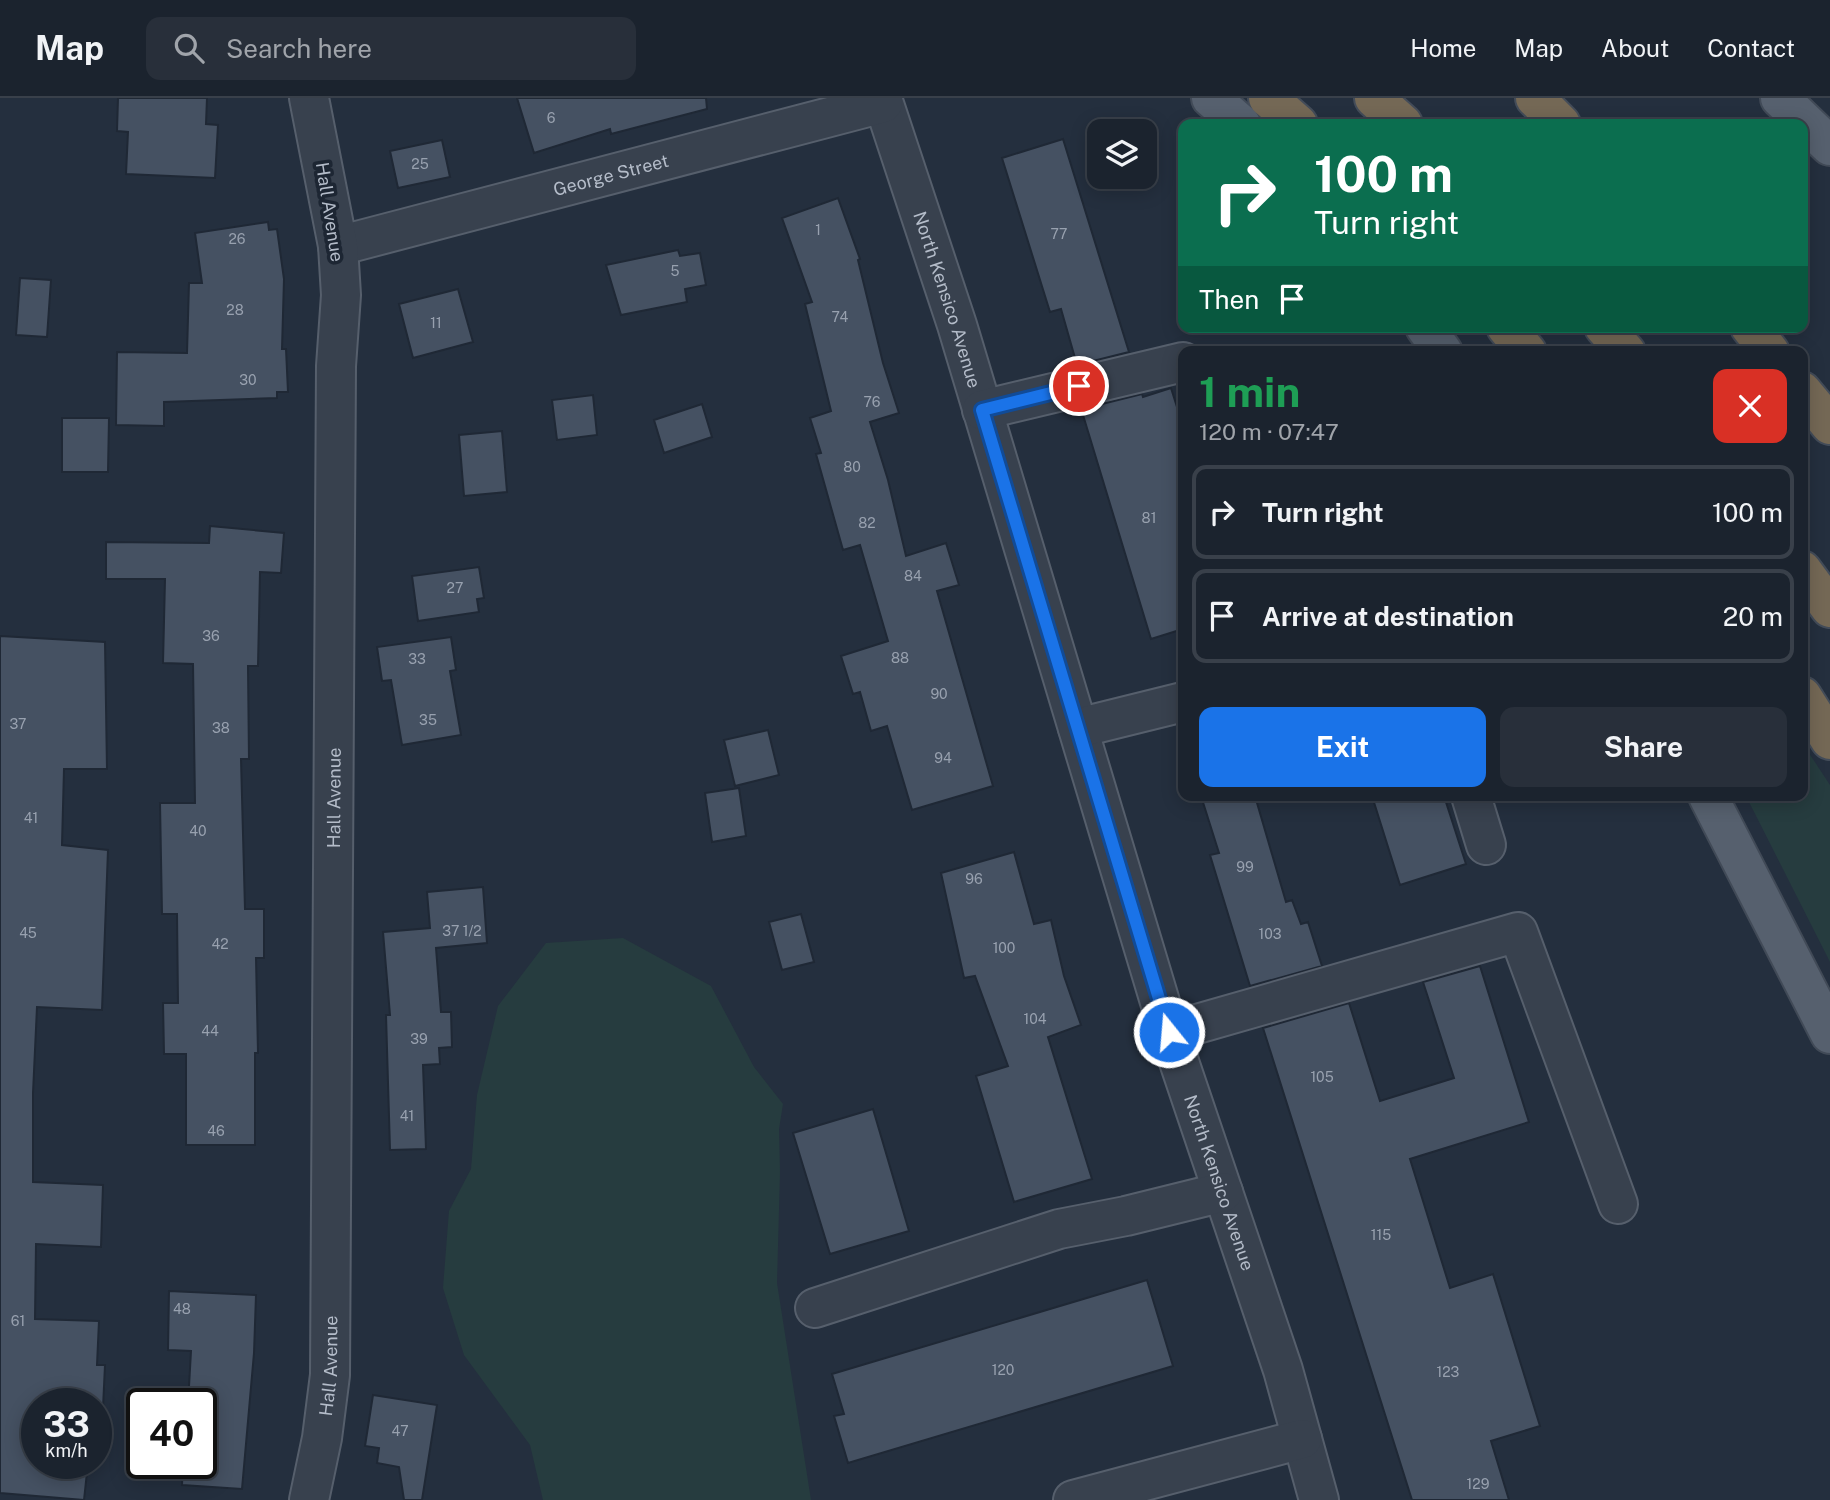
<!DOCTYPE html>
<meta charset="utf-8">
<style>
body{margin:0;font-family:"Public Sans",sans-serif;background:#282f3a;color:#f1f3f6;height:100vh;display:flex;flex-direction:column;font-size:26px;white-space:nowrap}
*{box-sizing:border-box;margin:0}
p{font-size:23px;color:#a0a4aa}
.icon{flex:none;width:38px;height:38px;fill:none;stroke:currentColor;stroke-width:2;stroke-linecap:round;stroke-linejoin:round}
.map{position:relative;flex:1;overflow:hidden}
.side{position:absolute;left:1178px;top:248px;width:630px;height:455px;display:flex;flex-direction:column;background:#1b232e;border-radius:14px;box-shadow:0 4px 18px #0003,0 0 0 2px #39404a}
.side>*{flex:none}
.top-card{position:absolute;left:1178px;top:21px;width:630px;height:214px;border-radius:14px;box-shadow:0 4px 18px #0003,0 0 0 2px #39404a;background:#0b6e4f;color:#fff;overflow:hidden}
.fabs{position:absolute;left:1087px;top:21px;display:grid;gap:14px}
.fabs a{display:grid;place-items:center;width:70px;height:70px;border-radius:14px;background:#1b232e;box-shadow:0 4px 18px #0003,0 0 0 2px #39404a;font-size:35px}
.speed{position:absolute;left:21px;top:1290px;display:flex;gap:14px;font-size:35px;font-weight:700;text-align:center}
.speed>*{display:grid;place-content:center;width:91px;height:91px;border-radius:50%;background:#1b232e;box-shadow:0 4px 18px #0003,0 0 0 2px #39404a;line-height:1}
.speed small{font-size:18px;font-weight:400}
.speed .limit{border:4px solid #111;border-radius:10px;background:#fff;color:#111}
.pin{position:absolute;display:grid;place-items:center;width:60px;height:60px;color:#fff;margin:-30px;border:4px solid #fff;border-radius:50%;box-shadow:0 2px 7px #0007}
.me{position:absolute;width:77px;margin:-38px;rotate:343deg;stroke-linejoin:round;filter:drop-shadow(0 0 5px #0008)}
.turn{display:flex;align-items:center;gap:24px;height:147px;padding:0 21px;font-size:32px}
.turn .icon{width:91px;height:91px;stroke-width:2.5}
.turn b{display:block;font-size:49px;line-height:60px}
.then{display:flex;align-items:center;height:66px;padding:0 21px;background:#0003;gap:14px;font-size:26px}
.round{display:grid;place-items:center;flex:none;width:74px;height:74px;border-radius:14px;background:#282f3a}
.headline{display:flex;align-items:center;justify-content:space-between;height:119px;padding:0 21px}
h1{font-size:42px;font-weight:700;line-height:52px;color:#1e9e55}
.cta{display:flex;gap:14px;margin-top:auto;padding:14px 21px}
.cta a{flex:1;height:80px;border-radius:14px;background:#1a73e8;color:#fff;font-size:28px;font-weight:700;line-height:80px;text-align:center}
.cta a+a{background:#282f3a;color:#f1f3f6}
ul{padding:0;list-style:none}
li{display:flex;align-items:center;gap:21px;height:94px;margin:0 14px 10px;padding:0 7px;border:4px solid #39404a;border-radius:14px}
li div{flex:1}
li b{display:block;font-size:26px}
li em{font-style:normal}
header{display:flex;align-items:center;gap:42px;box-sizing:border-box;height:98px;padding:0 35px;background:#1b232e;border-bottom:2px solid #39404a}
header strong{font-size:33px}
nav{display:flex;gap:38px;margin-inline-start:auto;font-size:24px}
.search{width:490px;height:63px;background:#282f3a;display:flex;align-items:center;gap:18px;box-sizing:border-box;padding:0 24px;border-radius:14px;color:#a0a4aa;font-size:26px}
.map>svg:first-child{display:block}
</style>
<header>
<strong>Map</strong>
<div class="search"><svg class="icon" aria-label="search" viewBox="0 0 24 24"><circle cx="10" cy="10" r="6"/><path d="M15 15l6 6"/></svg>Search here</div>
<nav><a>Home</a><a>Map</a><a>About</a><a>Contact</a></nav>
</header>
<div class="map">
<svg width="1830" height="1402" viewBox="0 0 1830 1402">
<rect width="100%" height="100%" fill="#242f3e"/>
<path fill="#263c3f" d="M1803 646 1830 687V864L1746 698H1802Z
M623 840 711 888 754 969 783 1006 779 1031 780 1074 777 1185 811 1402H543L530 1347 464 1257 443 1190 449 1113 471 1071 477 997 498 908 546 845Z"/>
<path fill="#455162" stroke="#1f2835" stroke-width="2" d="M118 0H207L206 26 218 27 215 80 126 76 128 34 117 33Z
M517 0H706L707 11 611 36 610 31 534 55Z
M1063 41 1129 254 1077 267 1061 211 1050 214 1002 60Z
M442 42 450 79 398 90 390 53Z
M838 100 860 161 858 162 883 265 899 315 870 324 888 382 906 458 946 445 959 487 937 493 993 688 912 712 887 628 871 633 860 594 853 596 841 558 888 543 860 447 843 452 816 356 821 355 810 320 831 313 805 206 812 204 782 120Z
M268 124 269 132 277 131 284 181 282 251H286L288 294H277V300L164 304V328L116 327 117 254 187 255 189 185H202L195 135Z
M678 152 680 158 700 155 706 187 685 191 687 204 621 217 606 167Z
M20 180 51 182 47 239 16 237Z
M458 191 473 244 413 260 399 206Z
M1171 290 1183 328V531L1151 541 1083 317 1092 314 1090 309 1142 296 1143 299Z
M593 297 597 337 557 342 552 302Z
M702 306 712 339 664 355 654 322Z
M62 320H109L108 374H62Z
M502 333 507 394 464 398 459 337Z
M210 428 284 435 281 475 260 474 258 568H248L249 661H241L245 811H264V860H256L258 955H255V1047H186V956H164L163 905H178L177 816H162L160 705H195L193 566 163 565 165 481H106V444L209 445Z
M479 469 484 500 477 501 479 514 418 523 412 478Z
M0 538 105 544 107 671H64L62 747 108 752 102 912 37 909 33 995V1084L103 1087 101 1149 36 1146 35 1221 99 1223 97 1267H105L103 1310H96V1306H37V1365H88L84 1402 0 1395Z
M451 539 456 572 450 573 461 637 402 647 391 582 382 583 377 549Z
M768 632 779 677 735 688 724 642Z
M739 690 746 738 712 744 705 695Z
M1201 698H1255L1286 804 1292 802 1301 826 1308 824 1322 868 1250 888 1210 757 1219 755Z
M1372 698H1444L1466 766 1400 787Z
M1014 754 1034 826 1051 822 1064 878 1081 927 1048 939 1092 1081 1014 1104 976 978 1008 968 975 878 964 880 941 775Z
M483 789 487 845 436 850 441 914H451L452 949 439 950 440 966 423 967 426 1051 390 1052 386 917H390L383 834 430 830 427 794Z
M801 816 814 864 782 872 769 824Z
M1480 868 1529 1024 1410 1061 1450 1190 1493 1176 1540 1328 1491 1343 1509 1402H1412L1263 930 1349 905 1380 1003 1454 980 1423 884Z
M873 1011 909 1133 830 1156 793 1035Z
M1147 1182 1173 1268 848 1365 834 1318 844 1316 832 1276Z
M169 1193 256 1197 254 1255 242 1391 182 1387 183 1365H201V1306H188L191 1253 168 1252Z
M373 1297 437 1307 422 1402H404L399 1369 377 1365 379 1350 365 1348Z"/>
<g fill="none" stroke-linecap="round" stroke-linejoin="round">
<g stroke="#565f6c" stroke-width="42">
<g id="minor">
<path id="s1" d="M882 0 957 227 1169 934 1283 1272 1319 1402"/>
<path id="s2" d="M338 148 883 5"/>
<path d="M982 312 1183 264"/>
<path d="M1078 630 1183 604"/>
<path d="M1471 698 1486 747"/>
<path d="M1169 934 1518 834 1618 1106"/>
<path d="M815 1210 1059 1131 1126 1118 1223 1094"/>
<path id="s3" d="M309 1402 322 1340 330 1277 336 268 341 197 338 148 309 0"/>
<path d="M1073 1402 1302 1341"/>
</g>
</g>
<g stroke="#414a57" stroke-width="42">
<path id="major" d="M1211 0 1241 26
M1780 0 1830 48
M1425 229 1443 254
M1708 698 1830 936"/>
</g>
<g stroke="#434c59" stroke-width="42">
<path id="highway" d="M1268 0 1298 26
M1374 0 1403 26
M1535 0 1561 26
M1506 229 1527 254
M1604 229 1626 254
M1750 229 1770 254
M1802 293 1830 327
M1802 472 1830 510
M1802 598 1830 642"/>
</g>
<use href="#minor" stroke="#38414e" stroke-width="38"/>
<use href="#major" stroke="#56606e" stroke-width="38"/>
<use href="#highway" stroke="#746855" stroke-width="38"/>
</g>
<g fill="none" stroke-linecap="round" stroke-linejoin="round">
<g stroke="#114b97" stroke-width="18">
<path id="route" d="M1079 288 982 312 1169 934"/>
</g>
<use href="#route" stroke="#1a73e8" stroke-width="12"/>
</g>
<g text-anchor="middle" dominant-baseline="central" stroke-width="7" stroke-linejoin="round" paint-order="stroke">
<g font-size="14" fill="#98a1af">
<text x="551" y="20">6</text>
<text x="420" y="66">25</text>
<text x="818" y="132">1</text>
<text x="1059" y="136">77</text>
<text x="237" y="141">26</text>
<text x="675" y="173">5</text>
<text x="235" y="212">28</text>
<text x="840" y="219">74</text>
<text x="436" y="225">11</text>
<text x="248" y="282">30</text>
<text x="872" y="304">76</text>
<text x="852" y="369">80</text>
<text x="1149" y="420">81</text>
<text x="867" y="425">82</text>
<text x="913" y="478">84</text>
<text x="455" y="490">27</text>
<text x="211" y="538">36</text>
<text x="900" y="560">88</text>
<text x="417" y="561">33</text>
<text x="939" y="596">90</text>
<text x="428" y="622">35</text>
<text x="18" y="626">37</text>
<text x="221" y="630">38</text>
<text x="943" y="660">94</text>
<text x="31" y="720">41</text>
<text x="198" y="733">40</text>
<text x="1245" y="769">99</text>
<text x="974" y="781">96</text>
<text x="462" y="833">37 1/2</text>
<text x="28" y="835">45</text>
<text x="1270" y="836">103</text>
<text x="220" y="846">42</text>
<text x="1004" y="850">100</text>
<text x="1035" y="921">104</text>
<text x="210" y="933">44</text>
<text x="419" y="941">39</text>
<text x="1322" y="979">105</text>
<text x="407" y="1018">41</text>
<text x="216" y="1033">46</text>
<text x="1381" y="1137">115</text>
<text x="182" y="1211">48</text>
<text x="18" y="1223">61</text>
<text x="1003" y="1272">120</text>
<text x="1448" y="1274">123</text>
<text x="400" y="1333">47</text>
<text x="1478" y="1386">129</text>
</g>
<g font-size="18" fill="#b4bcc9" stroke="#1d2633">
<text stroke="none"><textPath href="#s2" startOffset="282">George Street</textPath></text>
<text transform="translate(330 114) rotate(81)">Hall Avenue</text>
<text stroke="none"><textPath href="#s1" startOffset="212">North Kensico Avenue</textPath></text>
<text stroke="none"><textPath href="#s3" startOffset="704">Hall Avenue</textPath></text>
<text stroke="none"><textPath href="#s1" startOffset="1136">North Kensico Avenue</textPath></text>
<text stroke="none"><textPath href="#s3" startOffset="136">Hall Avenue</textPath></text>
</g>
</g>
</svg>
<div class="fabs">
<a><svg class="icon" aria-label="layers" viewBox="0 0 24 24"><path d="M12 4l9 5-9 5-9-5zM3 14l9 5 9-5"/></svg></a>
</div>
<div class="speed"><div>33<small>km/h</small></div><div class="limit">40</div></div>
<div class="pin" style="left:1079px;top:288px;background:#d93025"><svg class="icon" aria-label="arrive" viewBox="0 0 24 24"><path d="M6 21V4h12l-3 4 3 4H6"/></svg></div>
<svg class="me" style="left:1169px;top:934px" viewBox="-20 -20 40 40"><circle r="17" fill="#1a73e8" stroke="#fff" stroke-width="3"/><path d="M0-11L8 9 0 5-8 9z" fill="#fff"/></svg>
<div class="top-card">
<div class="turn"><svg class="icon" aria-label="right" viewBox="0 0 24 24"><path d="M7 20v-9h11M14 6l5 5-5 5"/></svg><div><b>100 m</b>Turn right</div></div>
<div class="then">Then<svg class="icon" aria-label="arrive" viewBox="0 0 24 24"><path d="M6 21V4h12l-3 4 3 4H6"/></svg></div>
</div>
<section class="side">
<div class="headline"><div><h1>1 min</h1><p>120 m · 07:47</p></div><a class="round" style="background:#d93025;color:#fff"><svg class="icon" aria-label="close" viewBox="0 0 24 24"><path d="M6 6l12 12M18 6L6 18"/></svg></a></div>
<ul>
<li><svg class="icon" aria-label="right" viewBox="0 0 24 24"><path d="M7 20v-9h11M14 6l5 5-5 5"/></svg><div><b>Turn right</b></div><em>100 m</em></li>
<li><svg class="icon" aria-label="arrive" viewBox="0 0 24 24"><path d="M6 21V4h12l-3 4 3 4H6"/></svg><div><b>Arrive at destination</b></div><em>20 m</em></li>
</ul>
<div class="cta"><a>Exit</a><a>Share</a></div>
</section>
</div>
